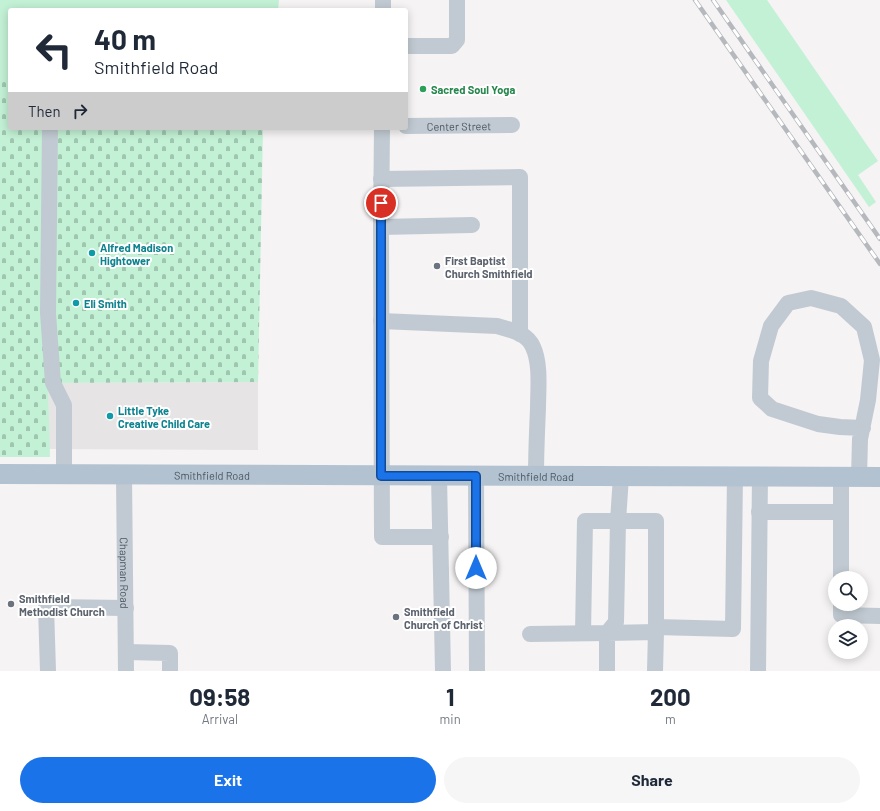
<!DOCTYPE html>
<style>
body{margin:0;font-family:Barlow,sans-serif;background:#f6f6f7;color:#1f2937;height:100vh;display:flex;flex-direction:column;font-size:15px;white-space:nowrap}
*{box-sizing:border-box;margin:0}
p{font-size:13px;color:#747a83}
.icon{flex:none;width:22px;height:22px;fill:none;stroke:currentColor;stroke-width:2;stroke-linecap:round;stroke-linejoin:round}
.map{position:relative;height:671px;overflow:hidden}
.panel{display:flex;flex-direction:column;background:#fff;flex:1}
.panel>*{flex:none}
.banner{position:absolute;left:8px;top:8px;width:400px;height:122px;border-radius:4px;box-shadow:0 2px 10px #0003;background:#fff;color:#1f2937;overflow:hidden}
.fabs{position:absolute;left:828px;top:571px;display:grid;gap:8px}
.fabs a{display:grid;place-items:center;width:40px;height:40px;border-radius:50%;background:#fff;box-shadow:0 2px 10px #0003;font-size:20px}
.pin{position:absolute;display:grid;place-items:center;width:34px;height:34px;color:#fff;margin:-17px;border:2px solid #fff;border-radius:50%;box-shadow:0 1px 4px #0007}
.me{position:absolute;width:44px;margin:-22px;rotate:0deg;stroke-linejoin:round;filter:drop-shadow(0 0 3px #0008)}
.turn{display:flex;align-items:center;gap:14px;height:84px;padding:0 20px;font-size:18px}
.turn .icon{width:52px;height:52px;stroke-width:2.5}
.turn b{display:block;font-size:28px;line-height:34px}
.then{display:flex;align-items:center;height:38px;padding:0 20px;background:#0003;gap:8px;font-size:15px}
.eta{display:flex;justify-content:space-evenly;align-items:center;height:68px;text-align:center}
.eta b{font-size:24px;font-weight:700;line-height:28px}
.button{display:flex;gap:8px;margin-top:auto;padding:8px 20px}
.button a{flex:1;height:46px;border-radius:24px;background:#1a73e8;color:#fff;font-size:16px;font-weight:700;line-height:46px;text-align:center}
.button a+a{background:#f6f6f7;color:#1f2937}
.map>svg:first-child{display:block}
</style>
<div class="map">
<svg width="880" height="671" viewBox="0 0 880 671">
<defs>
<pattern id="cemetery-stones" width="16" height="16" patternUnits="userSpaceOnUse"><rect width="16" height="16" fill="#c3f1d5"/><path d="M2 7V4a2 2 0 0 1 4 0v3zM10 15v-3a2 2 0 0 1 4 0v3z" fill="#a0c6b0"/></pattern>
</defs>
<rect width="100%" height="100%" fill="#f5f3f3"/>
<path fill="#e6e4e5" d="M258 382V450L49 449 48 383Z"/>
<path fill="#c3f1d5" d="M0 0H279L278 10H10V79H0Z
M726 0H767L878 161 858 175 876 202 869 207Z"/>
<path fill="url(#cemetery-stones)" d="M0 79H10V128H263L258 382 48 383 50 457H0Z"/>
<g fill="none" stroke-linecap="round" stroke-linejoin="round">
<g stroke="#c1cad2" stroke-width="16">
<path d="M383 10V0"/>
<path d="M406 46H452L457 40V0"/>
<path id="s1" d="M406 126 512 125"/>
<path d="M50 128 48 313 53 383 64 405V475"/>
<path d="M382 128 381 227 382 537H441"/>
<path d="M381 179 520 177V334"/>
<path d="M381 227 472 225"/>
<path d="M381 321 497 326C511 330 527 333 533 347 541 364 538 390 538 408 537 431 536 453 536 476"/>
<path id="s2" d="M124 476 126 671"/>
<path d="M439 476 443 671"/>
<path d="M476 476 477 671"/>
<path d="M841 477V578"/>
<path d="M859 477 860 439 868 400 872 360 864 327 841 306 811 298 788 303 771 326 761 361 760 398 772 409 818 424 840 427 863 428"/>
<path d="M759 512H841"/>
<path d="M841 604V615L880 616"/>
<path d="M656 627 733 629 735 476"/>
<path d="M583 633 585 521H656V632"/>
<path d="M530 634 607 633 616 622 618 521 621 476"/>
<path d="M126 652 170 653V671"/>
<path d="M48 671 46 607 126 608"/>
<path d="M607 671V633L656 632 655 671"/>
<path d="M758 671 760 476"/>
</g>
<path stroke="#b3c2d1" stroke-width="20" id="s3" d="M0 474 880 477"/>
<g stroke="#b5b8bd" stroke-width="4.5">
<path id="rail" d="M695 0 880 264
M713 0 880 239"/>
</g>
<use href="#rail" stroke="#fff" stroke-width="3" stroke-dasharray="9" stroke-linecap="butt"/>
</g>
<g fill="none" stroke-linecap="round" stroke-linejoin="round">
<g stroke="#114b97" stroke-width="10">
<path id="route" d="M381 203V476H476V568"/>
</g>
<use href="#route" stroke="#1a73e8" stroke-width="7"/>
</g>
<circle fill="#2e9e5b" stroke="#fff" stroke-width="1.5" cx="423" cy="89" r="4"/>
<g fill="#0f9aa8" stroke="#fff" stroke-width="1.5">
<circle cx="92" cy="253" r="4"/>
<circle cx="76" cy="303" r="4"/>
<circle cx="110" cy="416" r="4"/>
</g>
<g fill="#6b7280" stroke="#fff" stroke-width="1.5">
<circle cx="437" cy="266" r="4"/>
<circle cx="11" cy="604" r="4"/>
<circle cx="396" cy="617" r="4"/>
</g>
<g text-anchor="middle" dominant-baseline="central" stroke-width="4" stroke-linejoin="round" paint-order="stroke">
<g font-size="11" font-weight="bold" fill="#27864d" stroke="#fff" text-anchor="start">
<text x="431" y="89">Sacred Soul Yoga</text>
</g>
<g font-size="11" fill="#4a5661" stroke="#fff">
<text stroke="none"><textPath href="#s1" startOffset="53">Center Street</textPath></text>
<text stroke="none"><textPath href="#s3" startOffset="212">Smithfield Road</textPath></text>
<text stroke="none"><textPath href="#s3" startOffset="536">Smithfield Road</textPath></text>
<text stroke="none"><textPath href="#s2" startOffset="97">Chapman Road</textPath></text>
</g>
<g font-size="11" font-weight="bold" fill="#0d838f" stroke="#fff" text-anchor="start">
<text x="100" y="247">Alfred Madison<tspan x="100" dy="13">Hightower</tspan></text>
<text x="84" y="303">Eli Smith</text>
<text x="118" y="410">Little Tyke<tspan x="118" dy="13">Creative Child Care</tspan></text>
</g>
<g font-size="11" font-weight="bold" fill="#5b616d" stroke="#fff" text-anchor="start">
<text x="445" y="260">First Baptist<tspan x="445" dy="13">Church Smithfield</tspan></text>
<text x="19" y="598">Smithfield<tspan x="19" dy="13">Methodist Church</tspan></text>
<text x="404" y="611">Smithfield<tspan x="404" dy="13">Church of Christ</tspan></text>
</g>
</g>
</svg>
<div class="fabs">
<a><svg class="icon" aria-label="search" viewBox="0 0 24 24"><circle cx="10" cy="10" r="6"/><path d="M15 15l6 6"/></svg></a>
<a><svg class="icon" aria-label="layers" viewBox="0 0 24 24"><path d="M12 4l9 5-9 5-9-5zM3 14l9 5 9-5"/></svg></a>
</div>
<div class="pin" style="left:381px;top:203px;background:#d93025"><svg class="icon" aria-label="arrive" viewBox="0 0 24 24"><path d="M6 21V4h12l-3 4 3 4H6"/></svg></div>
<svg class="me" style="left:476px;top:568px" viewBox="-20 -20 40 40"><circle r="19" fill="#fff"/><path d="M0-13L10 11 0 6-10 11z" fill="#1a73e8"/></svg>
<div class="banner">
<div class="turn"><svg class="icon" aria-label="left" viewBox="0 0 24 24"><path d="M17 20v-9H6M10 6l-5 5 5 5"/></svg><div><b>40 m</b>Smithfield Road</div></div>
<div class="then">Then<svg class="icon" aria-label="right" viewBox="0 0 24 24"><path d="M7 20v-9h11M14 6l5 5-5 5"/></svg></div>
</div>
</div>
<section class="panel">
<div class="eta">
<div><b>09:58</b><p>Arrival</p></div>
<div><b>1</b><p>min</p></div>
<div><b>200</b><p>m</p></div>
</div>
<div class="button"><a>Exit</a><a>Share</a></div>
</section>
